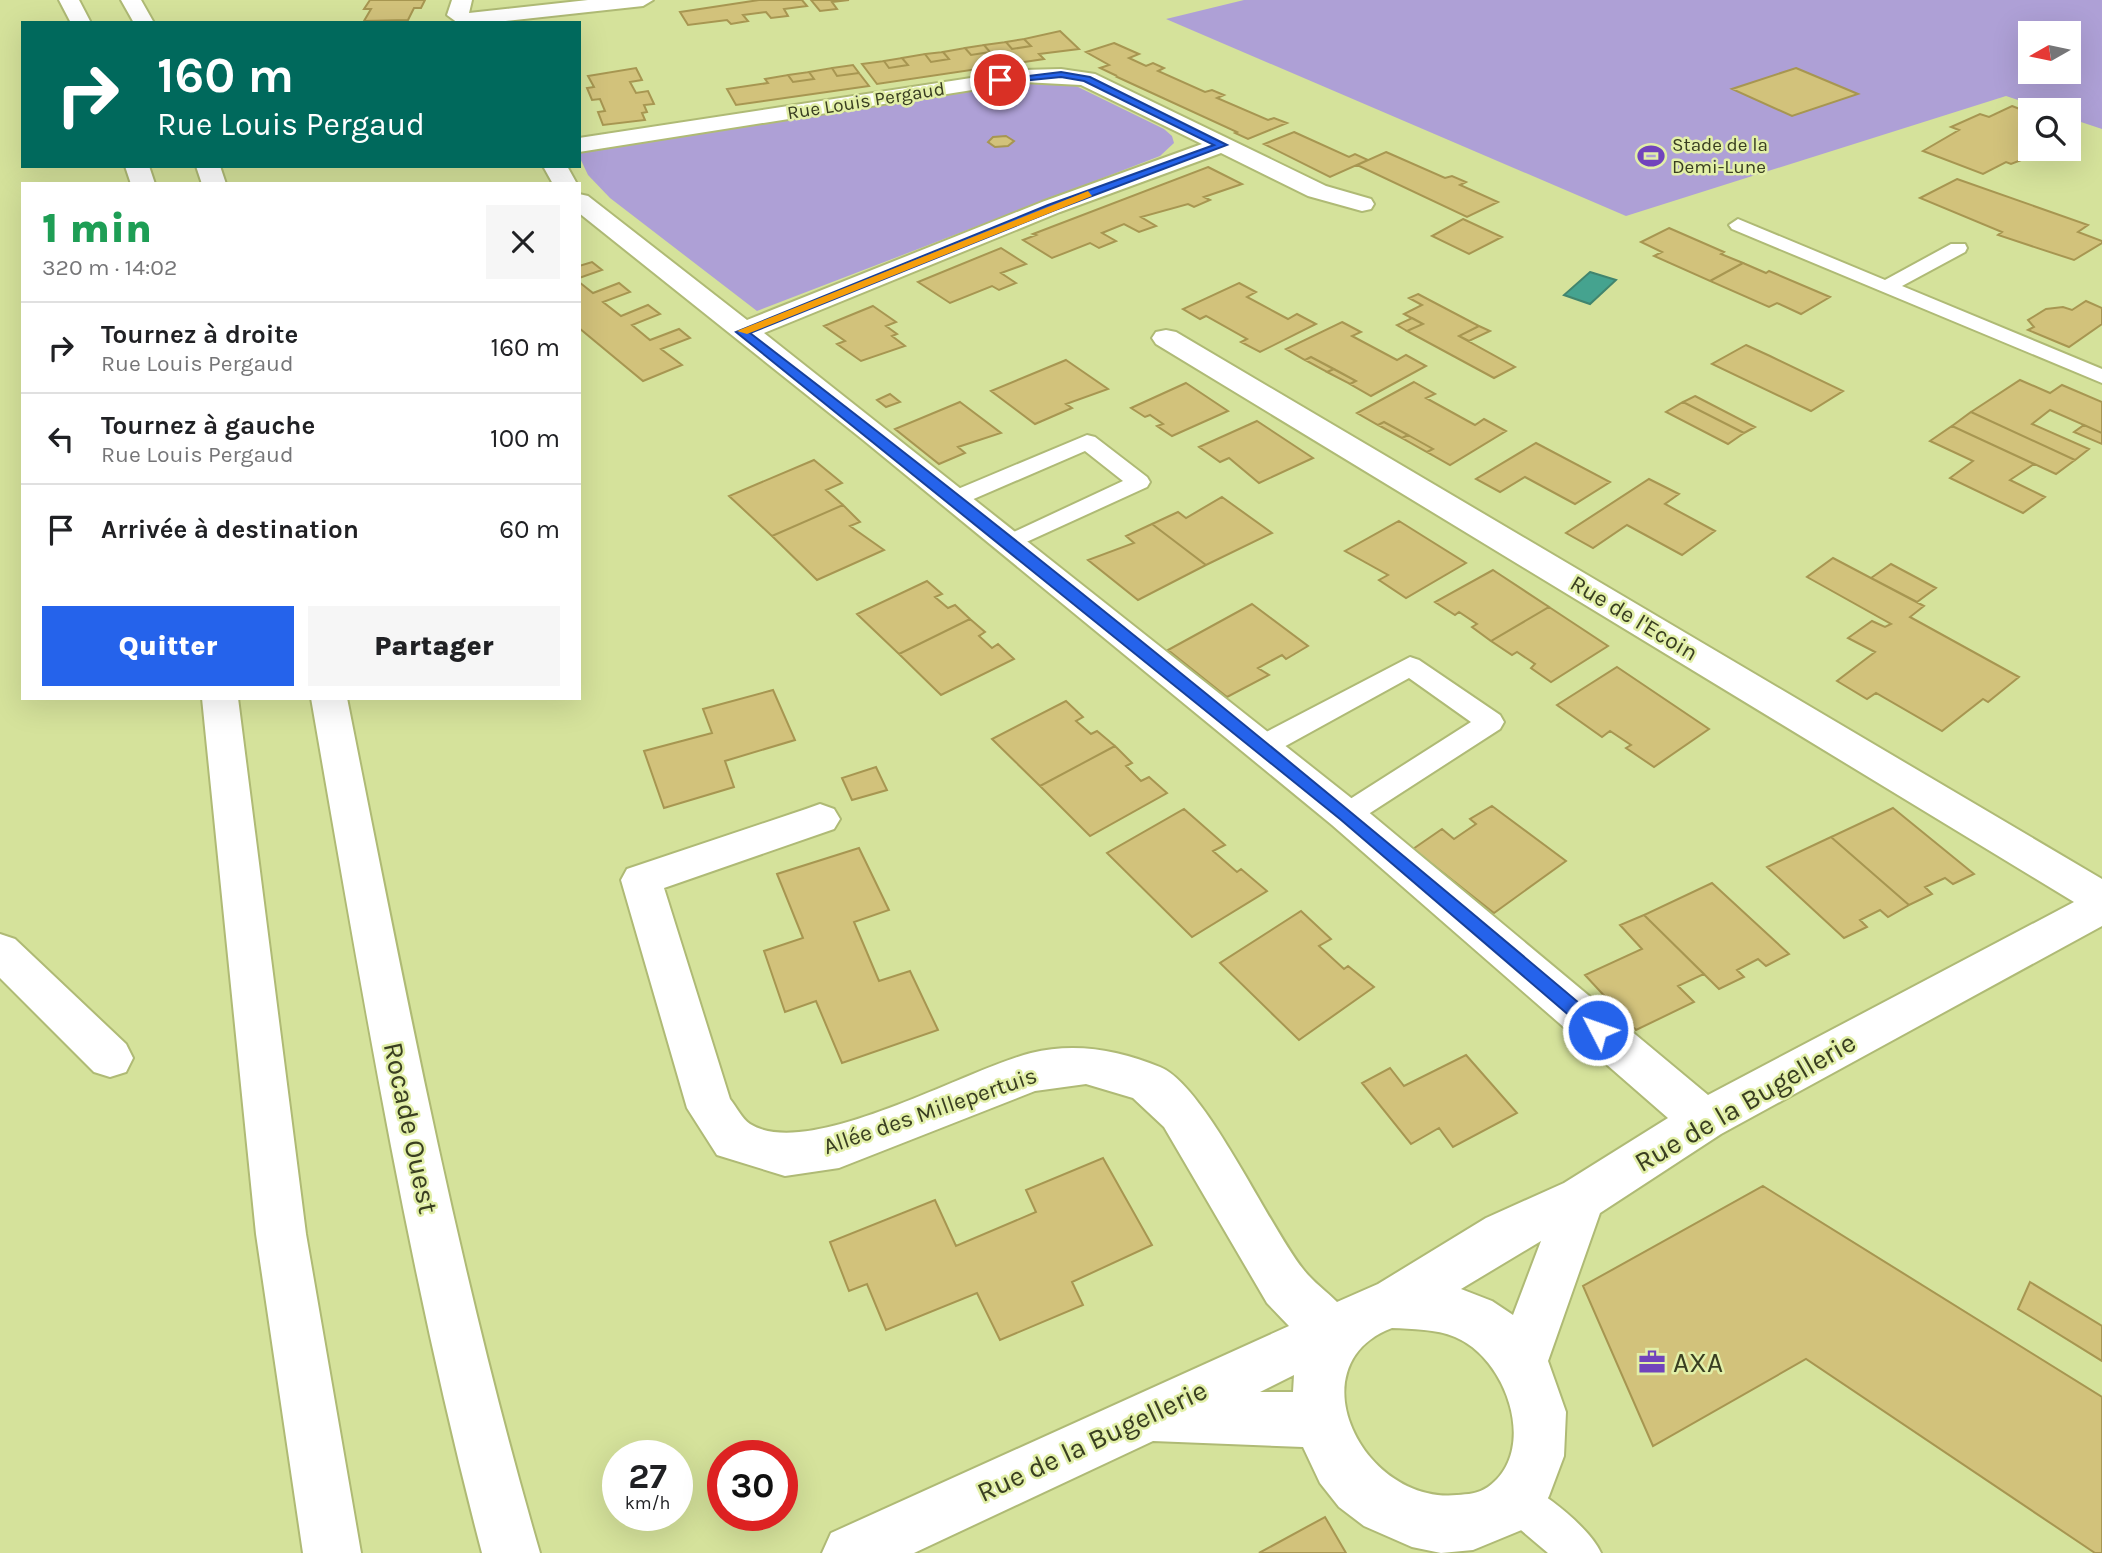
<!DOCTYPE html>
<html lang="fr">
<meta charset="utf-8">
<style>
body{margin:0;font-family:Karla,sans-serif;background:#f6f6f6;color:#202124;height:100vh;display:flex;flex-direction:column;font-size:26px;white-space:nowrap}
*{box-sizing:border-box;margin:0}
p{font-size:23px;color:#757577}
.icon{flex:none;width:38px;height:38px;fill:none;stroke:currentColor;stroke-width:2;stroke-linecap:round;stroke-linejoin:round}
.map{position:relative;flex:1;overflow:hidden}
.sheet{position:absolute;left:21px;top:182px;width:560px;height:518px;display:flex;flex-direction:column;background:#fff;border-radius:0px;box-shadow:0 7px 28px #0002}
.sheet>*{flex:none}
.top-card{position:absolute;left:21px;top:21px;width:560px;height:147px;border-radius:0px;box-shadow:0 7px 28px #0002;background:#00695c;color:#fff;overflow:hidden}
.needle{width:46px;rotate:261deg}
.tools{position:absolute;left:2018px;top:21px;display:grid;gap:14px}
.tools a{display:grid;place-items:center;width:63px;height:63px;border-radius:0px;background:#fff;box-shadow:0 7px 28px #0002;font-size:35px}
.speed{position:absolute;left:602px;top:1440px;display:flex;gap:14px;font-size:35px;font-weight:700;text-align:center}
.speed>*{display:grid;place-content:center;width:91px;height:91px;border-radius:50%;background:#fff;box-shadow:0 7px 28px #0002;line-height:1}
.speed small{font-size:18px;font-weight:400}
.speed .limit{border:10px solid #d22;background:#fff;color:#111}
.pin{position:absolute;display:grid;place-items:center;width:60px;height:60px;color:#fff;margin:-30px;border:4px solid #fff;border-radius:50%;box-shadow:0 2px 7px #0007}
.me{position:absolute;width:77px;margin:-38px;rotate:311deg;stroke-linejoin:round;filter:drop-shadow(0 0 5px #0008)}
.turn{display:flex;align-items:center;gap:24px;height:147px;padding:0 21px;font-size:32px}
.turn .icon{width:91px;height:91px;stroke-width:2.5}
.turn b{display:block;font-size:49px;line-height:60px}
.round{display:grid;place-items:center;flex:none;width:74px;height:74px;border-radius:0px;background:#f6f6f6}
.headline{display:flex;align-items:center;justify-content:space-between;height:119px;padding:0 21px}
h1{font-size:42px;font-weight:800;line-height:52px;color:#1e9e55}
.button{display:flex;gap:14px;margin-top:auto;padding:14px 21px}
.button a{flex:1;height:80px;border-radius:0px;background:#2563eb;color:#fff;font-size:28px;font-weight:800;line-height:80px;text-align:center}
.button a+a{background:#f6f6f6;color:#202124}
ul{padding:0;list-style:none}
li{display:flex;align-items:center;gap:21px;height:91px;padding:0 21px;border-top:2px solid #e0e0e0}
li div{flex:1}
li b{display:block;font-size:26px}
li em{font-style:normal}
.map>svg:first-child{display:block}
</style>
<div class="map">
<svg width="2102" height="1553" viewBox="0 0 2102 1553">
<rect width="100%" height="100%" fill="#d5e29b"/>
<path fill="#aea0d6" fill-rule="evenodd" d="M1244 0H2102V129L2069 118 2068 110H2048L2006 96 1626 216 1166 19ZM2030 33H2068V72H2030Z
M1027 82 1074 85 1164 129 1172 136 1174 143 1160 156 757 311 610 198 588 175 579 156V153Z"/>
<path fill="#45a38f" stroke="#41856e" stroke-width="2" d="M1590 272 1616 280 1590 304 1564 295Z"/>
<path fill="#d2c27b" stroke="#a79651" stroke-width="2" d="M370 0H425L421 8H414L408 20 364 21 371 9H364Z
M802 0 807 6 784 9 788 16 771 18 766 12 743 15 748 21 731 24 727 20 688 25 680 12 759 0Z
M811 0H849L832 2 837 9 820 11Z
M1060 31 1079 49 1039 54 1044 59 877 84 862 64 884 61 889 68 908 65 902 58 925 54 931 62 949 59 943 52 965 48 971 55 990 52 984 45 1006 42 1012 49 1031 46 1024 39Z
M1024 39 1031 46 1012 49 1006 42Z
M1114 43 1139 54 1129 58 1146 66 1153 63 1164 68 1158 71 1205 92 1212 90 1224 95 1217 98 1268 120 1274 118 1287 123 1248 139 1235 133 1237 132 1115 76H1117L1100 68 1109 65 1086 52Z
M984 45 990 52 971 55 965 48Z
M943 52 949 59 931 62 925 54Z
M902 58 908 65 889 68 884 61Z
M853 65 859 73 837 76 832 68Z
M636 68 642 80 630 82 636 93 648 91 654 104 644 105 647 112 642 113 645 120 603 125 598 112 605 111 600 99 592 100 587 88 594 87 588 76Z
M832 68 837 76 859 73 869 86 736 105 727 89 768 83 765 79 788 75 793 82 814 79 809 72Z
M1796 68 1858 94 1792 116 1732 89Z
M809 72 814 79 793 82 788 75Z
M2012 106 2030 113V149H2050L2011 164 2006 162 1983 174 1923 151 1959 130 1951 127 1980 114 1989 117Z
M1294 132 1349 157 1355 154 1368 160 1330 177 1264 144Z
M1006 136 1014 141 1008 146 995 147 988 142 993 137Z
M1386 152 1445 178 1452 176 1466 182 1460 185 1498 202 1467 217 1357 165Z
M1208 167 1242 184 1204 197 1210 200 1194 207 1188 204 1141 217 1156 226 1139 232 1124 224 1102 233 1116 241 1099 248 1090 243 1052 258 1023 240 1036 235 1033 234Z
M1957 179 2088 225 2078 232 2102 241V243L2074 260 1998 235 2002 232 1920 198Z
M1463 219 1502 237 1469 254 1432 236Z
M1669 228 1724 252 1721 254 1743 263 1710 281 1654 256 1662 252 1641 242Z
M1001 248 1026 264 1001 273 1016 283 999 290 992 286 950 303 918 282Z
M592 262 602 270 579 278V266Z
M1743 263 1766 273 1769 271 1830 297 1801 314 1777 303 1769 307 1710 281Z
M579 282 593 293 619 283 630 292 603 302 621 316 648 305 660 314 632 325 650 340 679 329 690 338 661 349 682 365 643 381 579 328Z
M1239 283 1256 292 1247 297 1288 319 1297 314 1316 324 1260 352 1241 342 1247 339 1206 316 1200 319 1183 309Z
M1418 294 1479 326 1459 336 1515 367 1494 378 1407 331 1423 324 1404 314 1422 305 1409 298Z
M2086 301 2102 308V324L2069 347 2028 330 2034 327 2028 320 2046 309 2063 307 2072 310Z
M873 306 896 322 886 326 897 334 892 336 905 346 861 361 837 344 845 341 824 326Z
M1412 318 1423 324 1407 331 1397 325Z
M1342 322 1361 332 1352 336 1397 360 1406 355 1426 366 1371 396 1350 384 1356 381 1311 357 1305 360 1286 349Z
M1479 326 1490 331 1469 341 1459 336Z
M1746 345 1770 356 1843 391 1811 411 1712 364Z
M1311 357 1334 369 1327 372 1305 360Z
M1066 360 1108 389 1066 404 1072 408 1035 424 991 391Z
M1334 369 1356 381 1350 384 1327 372Z
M2020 380 2050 393 2062 385 2102 402V433L2050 410 2032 424 2089 449 2075 460 1971 412Z
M1414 382 1435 394 1426 398 1475 425 1484 419 1506 431 1450 465 1427 452 1433 449 1408 435 1384 422 1378 425 1357 413Z
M1186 383 1228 411 1172 436 1157 426 1163 424 1150 415 1145 417 1131 408Z
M890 394 900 402 886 407 877 400Z
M1695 396 1755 427 1744 433 1683 402Z
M960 402 1001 433 958 447 965 453 939 464 895 429Z
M1683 402 1744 433 1728 444 1666 412Z
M1971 412 2075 460 2056 474 1952 426Z
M1257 421 1313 458 1259 483 1229 458 1220 462 1199 447Z
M1384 422 1408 435 1402 438 1378 425Z
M2084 425 2102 433V444L2074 432Z
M1952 426 2034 464 2010 480 2045 497 2023 513 1950 478 1973 461 1930 441Z
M1408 435 1433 449 1427 452 1402 438Z
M1536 443 1610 482 1575 504 1525 477 1500 492 1476 479Z
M814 460 842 483 826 490 843 505 772 536 729 496Z
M1649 479 1679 494 1665 504 1715 531 1682 555 1627 525 1593 548 1566 533Z
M1222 497 1272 533 1206 565 1152 524 1178 512 1186 518Z
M843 505 860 522 850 526 884 550 817 580 772 536Z
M1399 521 1466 563 1406 598 1379 580 1388 575 1345 551Z
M1152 524 1206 565 1138 600 1088 560 1134 543 1126 536Z
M1833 558 1924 606 1910 617 2019 677 1988 702 1983 699 1942 731 1876 693 1867 699 1837 681 1875 652 1848 638 1872 621 1885 627 1891 624 1807 577Z
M1891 564 1936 588 1917 602 1871 578Z
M1493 570 1549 607 1491 641 1472 627 1477 624 1459 612 1455 615 1435 602Z
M927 581 942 594 935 597 948 608 955 605 970 619 899 654 857 614Z
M1252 604 1308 646 1286 659 1282 655 1258 668 1269 675 1227 697 1168 650Z
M1549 607 1608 646 1551 682 1531 668 1535 664 1517 652 1512 655 1491 641Z
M970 619 985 632 979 636 992 648 998 644 1014 659 941 695 899 654Z
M1617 667 1709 729 1654 767 1626 748 1631 745 1610 731 1602 737 1557 705Z
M773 690 795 740 725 761 734 787 664 808 644 751 712 733 703 709Z
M1066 701 1083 717 1076 721 1091 734 1097 731 1115 746 1040 786 992 739Z
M1115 746 1132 763 1126 766 1141 781 1149 777 1167 793 1090 836 1040 786Z
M876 767 887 790 852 800 842 778Z
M1492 806 1566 861 1494 913 1413 849 1442 829 1454 839 1476 824 1470 819Z
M1893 808 1974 874 1953 884 1945 878 1925 887 1932 894 1909 905 1831 837Z
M1184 809 1225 845 1213 851 1237 872 1241 869 1267 891 1192 937 1107 853Z
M1831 837 1909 905 1888 917 1880 910 1860 920 1867 927 1844 938 1767 867Z
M859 848 889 910 854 922 879 981 910 971 938 1030 842 1063 816 1001 785 1012 764 951 803 938 777 874Z
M1712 883 1789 954 1766 966 1758 959 1737 970 1744 977 1719 989 1644 915Z
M1301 911 1331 939 1319 946 1344 969 1348 966 1374 987 1299 1040 1220 963Z
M1644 915 1704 974 1678 986 1694 1002 1636 1030 1585 975 1642 949 1620 925Z
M1466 1055 1517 1113 1453 1147 1439 1128 1411 1144 1362 1083 1390 1068 1404 1086Z
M1103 1158 1152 1245 1072 1282 1083 1305 1000 1340 977 1293 886 1330 867 1284 849 1291 830 1242 935 1200 956 1246 1036 1212 1026 1190Z
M1763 1186 2102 1397V1553H2095L1806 1359 1653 1446 1583 1286Z
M2030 1282 2102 1326V1361L2018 1309Z
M1325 1517 1346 1553H1259Z"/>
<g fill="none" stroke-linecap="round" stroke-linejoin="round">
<g stroke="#afba75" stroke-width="4">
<path id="service" d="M1738 219 1885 280 1951 244H1965L1967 248 1965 252 1902 286 2102 369V383L1732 229 1729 225Z
M1087 435 1095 437 1147 477 1150 482 1147 487 1009 550 1001 548 997 543 1001 538 1123 481 1085 451 962 504H946L942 499 946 494Z
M1410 657 1419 660 1500 715 1504 722 1500 729 1356 822 1346 826 1336 822 1332 815 1336 808 1471 722 1409 678 1271 754 1261 757 1251 754 1247 747 1251 740Z
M1516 1480C1542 1490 1590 1528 1601 1553H1548L1502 1514 1496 1500 1502 1486Z"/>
</g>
<g stroke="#afba75" stroke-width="4">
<path id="minor" d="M452 0H472L469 13 588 0H653L643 6 488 23H458L447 15Z
M1061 69 1095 74 1326 186 1371 199 1374 204 1371 209 1362 211 1308 196 1221 153 1060 212 764 333 1360 805 1708 1095 2074 902 1156 344 1152 338 1156 332 1166 330 1176 332 2102 879V926L1721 1134 1600 1213 1548 1361 1566 1412 1564 1456 1549 1496 1538 1517 1524 1529 1473 1550 1441 1553 1412 1547 1364 1526 1339 1507 1320 1483 1303 1447 1153 1441 914 1553H822L831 1533 1289 1326 1267 1303 1164 1127 1133 1098 1086 1084 1035 1091 839 1168 785 1176 717 1155 687 1108 621 880 627 869 806 809 820 804 834 809 840 819 834 829 664 888 730 1099C736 1106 742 1119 750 1124 809 1161 966 1069 1031 1053 1075 1042 1119 1050 1160 1067 1205 1085 1268 1225 1303 1269 1312 1281 1326 1291 1337 1302L1378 1284 1486 1218 1564 1183 1668 1118 1332 825 862 439 579 213V194L588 196 747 320 1042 202 1202 144 1081 85 1023 82 579 152V138L1023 70ZM1541 1241 1513 1315 1492 1301 1461 1289ZM1392 1328C1412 1329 1436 1329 1455 1337 1507 1358 1539 1451 1488 1487 1478 1494 1468 1494 1457 1495 1363 1504 1294 1365 1392 1328ZM1294 1375 1293 1392H1260Z
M543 166H567L577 184H553Z
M0 934 15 939 126 1044 133 1058 126 1072 110 1077 94 1072 0 978Z"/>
</g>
<g stroke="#afba75" stroke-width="4">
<path id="primary" d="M59 0H79L91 23H71Z
M121 0H141L154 23H134Z
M125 166H149L155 184H131Z
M196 166H220L226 184H202Z
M202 698H238L306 1234 361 1553H303L256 1234Z
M311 698H347C404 985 458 1272 540 1553H482C408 1272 361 985 311 698Z"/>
</g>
<use href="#service" fill="#fff" fill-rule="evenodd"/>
<use href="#minor" fill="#fff" fill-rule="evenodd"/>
<use href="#primary" fill="#fff" fill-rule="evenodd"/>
</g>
<path fill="#2563eb" stroke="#184099" stroke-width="2" d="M1061 72 1090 77 1227 145 1055 210 750 333C1041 556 1325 788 1605 1025L1608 1030 1605 1035H1592L1340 819 736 332 1048 205 1214 145 1084 81 1061 77 1000 83 995 80Z"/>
<path fill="#f59e0b" d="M1088 191 1092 196 747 334 737 331Z"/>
<defs>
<g id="stadium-bare" transform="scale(2.1)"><path d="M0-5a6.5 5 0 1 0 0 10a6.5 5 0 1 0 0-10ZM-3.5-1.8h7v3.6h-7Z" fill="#7144bc" stroke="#e2efa8" stroke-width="2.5" paint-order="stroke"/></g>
<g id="office-bare" transform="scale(2.1)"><path d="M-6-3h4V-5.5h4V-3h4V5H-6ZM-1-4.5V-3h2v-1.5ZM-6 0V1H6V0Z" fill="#7144bc" stroke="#e2efa8" stroke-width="2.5" paint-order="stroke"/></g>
</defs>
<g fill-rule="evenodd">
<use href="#stadium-bare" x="1651" y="156"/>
<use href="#office-bare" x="1652" y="1362"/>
</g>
<g text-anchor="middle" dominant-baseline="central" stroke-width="5" stroke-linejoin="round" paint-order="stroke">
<g font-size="19" fill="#393e21" stroke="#e2efa8">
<text transform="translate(866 101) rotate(-9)">Rue Louis Pergaud</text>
</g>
<g font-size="19" fill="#393e21" stroke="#e2efa8" text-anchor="start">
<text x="1672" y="145">Stade de la<tspan x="1672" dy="22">Demi-Lune</tspan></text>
</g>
<g font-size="23" fill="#393e21" stroke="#e2efa8">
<text transform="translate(1634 618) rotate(31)">Rue de l'Ecoin</text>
<text transform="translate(930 1111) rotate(-19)">Allée des Millepertuis</text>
</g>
<g font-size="28" fill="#393e21" stroke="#e2efa8">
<text transform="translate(1745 1102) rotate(-30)">Rue de la Bugellerie</text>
<text transform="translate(411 1128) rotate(78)">Rocade Ouest</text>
<text transform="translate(1092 1441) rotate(-25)">Rue de la Bugellerie</text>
</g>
<g font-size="28" fill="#393e21" stroke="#e2efa8" text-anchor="start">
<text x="1673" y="1362">AXA</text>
</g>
</g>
</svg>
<div class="tools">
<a><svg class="needle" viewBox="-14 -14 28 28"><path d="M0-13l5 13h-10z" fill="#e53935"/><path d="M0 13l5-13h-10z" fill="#757577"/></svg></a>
<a><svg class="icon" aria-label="search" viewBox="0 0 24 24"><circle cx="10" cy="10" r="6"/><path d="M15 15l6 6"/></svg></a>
</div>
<div class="speed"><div>27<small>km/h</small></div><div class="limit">30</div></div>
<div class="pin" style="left:1000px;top:80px;background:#d93025"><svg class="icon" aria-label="arrive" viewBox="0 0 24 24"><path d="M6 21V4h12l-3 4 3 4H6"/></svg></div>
<svg class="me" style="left:1598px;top:1030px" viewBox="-20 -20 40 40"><circle r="17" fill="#2563eb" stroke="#fff" stroke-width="3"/><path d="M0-11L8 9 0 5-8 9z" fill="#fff"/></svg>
<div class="top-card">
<div class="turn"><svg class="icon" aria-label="right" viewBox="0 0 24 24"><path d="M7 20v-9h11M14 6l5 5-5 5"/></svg><div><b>160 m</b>Rue Louis Pergaud</div></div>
</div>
<section class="sheet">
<div class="headline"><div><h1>1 min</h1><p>320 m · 14:02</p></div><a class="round"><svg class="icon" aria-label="close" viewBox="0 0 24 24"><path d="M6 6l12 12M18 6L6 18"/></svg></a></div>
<ul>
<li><svg class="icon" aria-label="right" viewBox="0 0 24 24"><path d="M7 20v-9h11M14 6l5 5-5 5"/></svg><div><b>Tournez à droite</b><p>Rue Louis Pergaud</p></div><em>160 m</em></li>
<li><svg class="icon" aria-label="left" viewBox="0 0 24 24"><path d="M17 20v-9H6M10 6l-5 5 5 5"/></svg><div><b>Tournez à gauche</b><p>Rue Louis Pergaud</p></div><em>100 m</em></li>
<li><svg class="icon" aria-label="arrive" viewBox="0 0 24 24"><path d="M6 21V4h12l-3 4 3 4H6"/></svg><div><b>Arrivée à destination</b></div><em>60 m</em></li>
</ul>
<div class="button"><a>Quitter</a><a>Partager</a></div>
</section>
</div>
